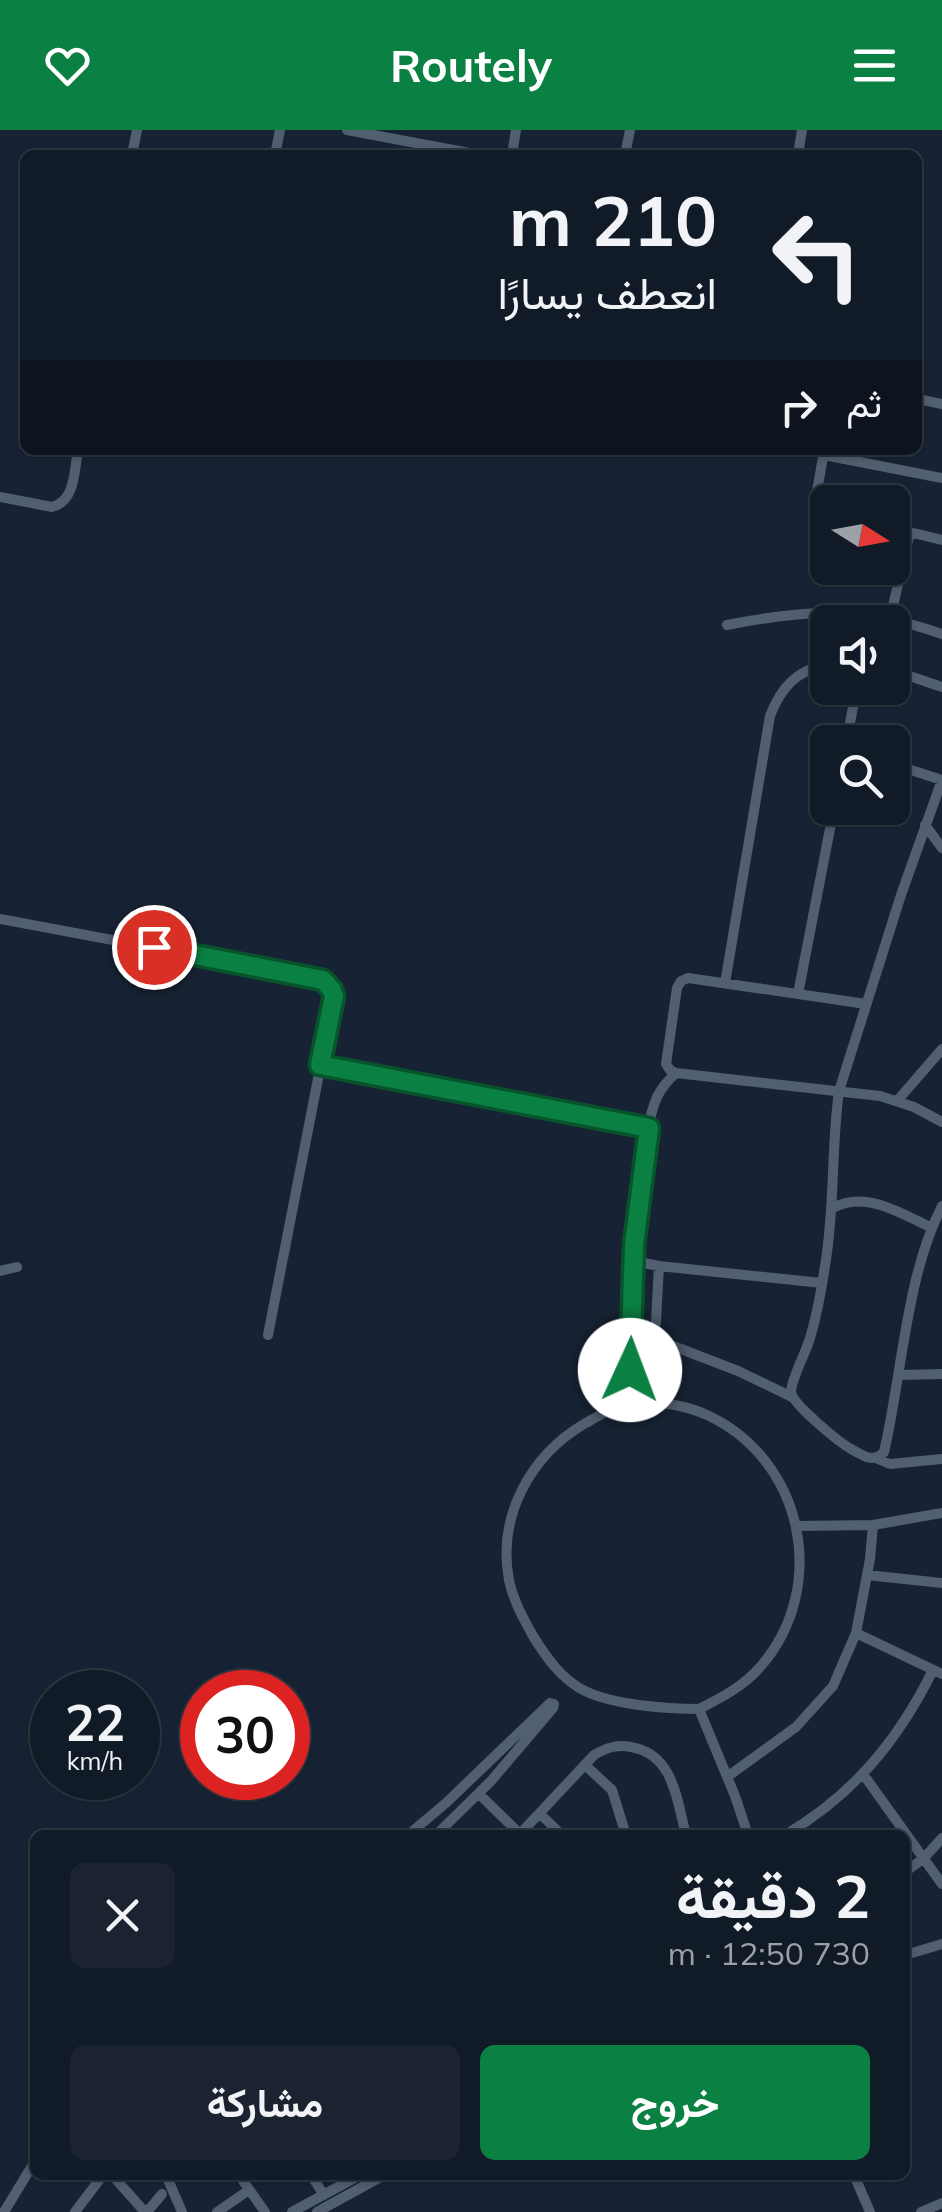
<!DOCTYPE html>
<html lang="ar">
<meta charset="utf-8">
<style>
body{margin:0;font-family:Mulish,Vazirmatn,sans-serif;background:#1a232f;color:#f1f3f6;direction:rtl;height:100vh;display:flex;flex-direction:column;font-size:38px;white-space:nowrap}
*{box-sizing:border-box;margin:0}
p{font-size:32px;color:#9ca1a7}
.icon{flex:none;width:55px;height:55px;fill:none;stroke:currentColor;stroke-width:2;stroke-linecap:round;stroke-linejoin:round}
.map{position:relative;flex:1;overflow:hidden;direction:ltr}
.drawer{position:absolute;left:30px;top:1700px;width:880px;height:350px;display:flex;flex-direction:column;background:#111a27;border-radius:15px;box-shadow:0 2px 8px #0004,0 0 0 2px #303844;direction:rtl}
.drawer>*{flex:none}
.banner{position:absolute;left:20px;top:20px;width:902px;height:305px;border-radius:15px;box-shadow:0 2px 8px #0004,0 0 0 2px #303844;direction:rtl;background:#111a27;color:#f1f3f6;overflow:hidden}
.needle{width:65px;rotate:101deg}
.controls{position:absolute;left:810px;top:355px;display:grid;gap:20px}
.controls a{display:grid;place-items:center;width:100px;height:100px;border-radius:15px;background:#111a27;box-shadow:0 2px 8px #0004,0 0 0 2px #303844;font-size:50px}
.speed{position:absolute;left:30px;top:1540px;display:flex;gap:20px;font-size:50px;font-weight:700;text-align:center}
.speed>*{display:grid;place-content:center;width:130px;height:130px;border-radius:50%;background:#111a27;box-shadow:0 2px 8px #0004,0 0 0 2px #303844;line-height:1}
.speed small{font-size:25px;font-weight:400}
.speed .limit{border:15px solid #d22;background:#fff;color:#111}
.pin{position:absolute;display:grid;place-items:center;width:85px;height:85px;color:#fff;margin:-42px;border:5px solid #fff;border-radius:50%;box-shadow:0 2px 10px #0007}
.me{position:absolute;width:110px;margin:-55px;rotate:2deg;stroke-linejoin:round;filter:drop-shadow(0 0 8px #0008)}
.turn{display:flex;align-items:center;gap:35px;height:210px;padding:0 40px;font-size:45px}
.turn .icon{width:130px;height:130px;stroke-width:2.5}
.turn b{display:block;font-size:70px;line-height:85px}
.then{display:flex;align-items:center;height:95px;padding:0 40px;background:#0003;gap:20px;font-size:38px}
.round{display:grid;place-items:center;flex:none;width:105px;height:105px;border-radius:15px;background:#1a232f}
.headline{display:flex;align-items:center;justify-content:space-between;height:170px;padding:0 40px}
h1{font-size:60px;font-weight:700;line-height:75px}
.button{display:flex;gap:20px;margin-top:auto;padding:20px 40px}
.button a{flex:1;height:115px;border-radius:15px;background:#0b8043;color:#fff;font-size:40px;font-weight:700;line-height:115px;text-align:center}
.button a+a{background:#1a232f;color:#f1f3f6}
header{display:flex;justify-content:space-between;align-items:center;height:130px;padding:0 40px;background:#0b8043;color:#fff;font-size:45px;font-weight:700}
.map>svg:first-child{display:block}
</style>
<header><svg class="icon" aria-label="menu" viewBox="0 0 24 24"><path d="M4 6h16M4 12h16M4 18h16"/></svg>Routely<svg class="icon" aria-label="heart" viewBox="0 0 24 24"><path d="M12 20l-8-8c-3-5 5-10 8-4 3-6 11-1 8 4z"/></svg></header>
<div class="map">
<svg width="942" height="2082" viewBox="0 0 942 2082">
<rect width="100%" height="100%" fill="#172334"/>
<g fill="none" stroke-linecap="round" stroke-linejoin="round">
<path stroke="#525f70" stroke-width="10" d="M347 0 480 25
M132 25 137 0
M275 25 280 0
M512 25 516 0
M625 25 630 0
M798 25 802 0
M918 269 942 274
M824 321 817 361V374L828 384
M824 325 942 348
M0 367 52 377C76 371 74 340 78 320
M892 398 942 410
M890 489 910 402
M727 495C808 479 862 476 942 504
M892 540 942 557
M846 612 857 558
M892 634 942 650
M942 650 901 765 839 961C831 1019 835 1078 825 1136 821 1162 817 1187 809 1211 805 1224 791 1250 791 1262 792 1274 839 1312 851 1319 863 1325 873 1334 884 1322 902 1245 906 1146 942 1076
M925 695 942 718
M0 789 316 848 323 850 333 860V872L268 1205
M725 853 770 586C781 557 797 540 828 534
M798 864 834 678
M866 874 688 848 681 851 677 858 666 934 670 940 676 943 880 966 914 977 942 992
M320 935 649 998
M676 943C668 950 662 957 657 967 646 993 645 1024 642 1052 633 1124 627 1198 632 1271 615 1276 600 1285 584 1294 530 1326 497 1387 509 1450 513 1470 523 1488 533 1506 546 1527 562 1550 585 1561 614 1575 667 1579 699 1579L735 1666 748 1705
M897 971 942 919
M833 1078C866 1060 902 1084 932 1098
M634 1131 659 1136 822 1153
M659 1136 655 1209 738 1241 792 1267
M0 1141 17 1137
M899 1245 942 1244
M632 1271C658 1272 683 1274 707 1285 803 1329 830 1456 761 1536 744 1556 721 1568 699 1579
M878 1329 890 1334 942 1329
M797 1396 873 1395 942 1383
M867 1445 942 1453
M856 1503 942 1544
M585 1635 612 1660 626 1705
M863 1644 942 1754
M727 1647 796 1597 833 1556 856 1503 870 1429 873 1395
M479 1664 520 1704
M540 1684 562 1705
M408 1705 446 1673 550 1573 554 1574 553 1578
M436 1705 491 1651 553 1578
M519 1705 594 1625C606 1618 617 1614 631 1617 674 1624 677 1671 686 1705
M785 1705C853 1665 898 1611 933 1540
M905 1742 924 1728 942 1708
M905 1825 942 1814
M112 2045 145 2082
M166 2045 182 2082
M239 2045 265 2082
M311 2045 324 2065
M854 2045 870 2082
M4 2082 35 2031
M75 2082 103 2045
M147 2082 162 2064
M217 2082 249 2060
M292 2082 360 2045
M317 2082 384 2045
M921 2082 942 2073"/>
</g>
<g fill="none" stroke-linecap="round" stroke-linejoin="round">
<g stroke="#07532c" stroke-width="25">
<path id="route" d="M154 817 323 850 332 860 334 866 320 935 649 998 634 1115 630 1240"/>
</g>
<use href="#route" stroke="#0b8043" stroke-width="18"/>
</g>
</svg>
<div class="controls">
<a><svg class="needle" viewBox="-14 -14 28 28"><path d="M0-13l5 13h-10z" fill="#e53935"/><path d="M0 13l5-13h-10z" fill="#9ca1a7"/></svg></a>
<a><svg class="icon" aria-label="sound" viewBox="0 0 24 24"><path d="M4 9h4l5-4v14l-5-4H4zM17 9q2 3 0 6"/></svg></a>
<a><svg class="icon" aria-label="search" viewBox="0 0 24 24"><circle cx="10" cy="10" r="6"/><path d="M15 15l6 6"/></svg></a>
</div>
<div class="speed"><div>22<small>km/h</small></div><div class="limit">30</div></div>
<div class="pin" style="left:154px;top:817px;background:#d93025"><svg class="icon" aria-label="arrive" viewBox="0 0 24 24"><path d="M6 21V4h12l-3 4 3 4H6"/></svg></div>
<svg class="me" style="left:630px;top:1240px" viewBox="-20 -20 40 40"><circle r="19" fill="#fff"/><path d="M0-13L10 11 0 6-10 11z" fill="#0b8043"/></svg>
<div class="banner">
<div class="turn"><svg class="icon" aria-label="left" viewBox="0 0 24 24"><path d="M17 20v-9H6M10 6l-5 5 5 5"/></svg><div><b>210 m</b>انعطف يسارًا</div></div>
<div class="then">ثم<svg class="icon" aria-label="right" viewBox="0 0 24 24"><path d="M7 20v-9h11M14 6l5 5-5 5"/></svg></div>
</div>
<section class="drawer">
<div class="headline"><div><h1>2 دقيقة</h1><p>730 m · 12:50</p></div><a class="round"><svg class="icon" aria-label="close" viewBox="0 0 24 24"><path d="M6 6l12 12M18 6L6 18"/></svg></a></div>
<div class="button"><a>خروج</a><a>مشاركة</a></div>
</section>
</div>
